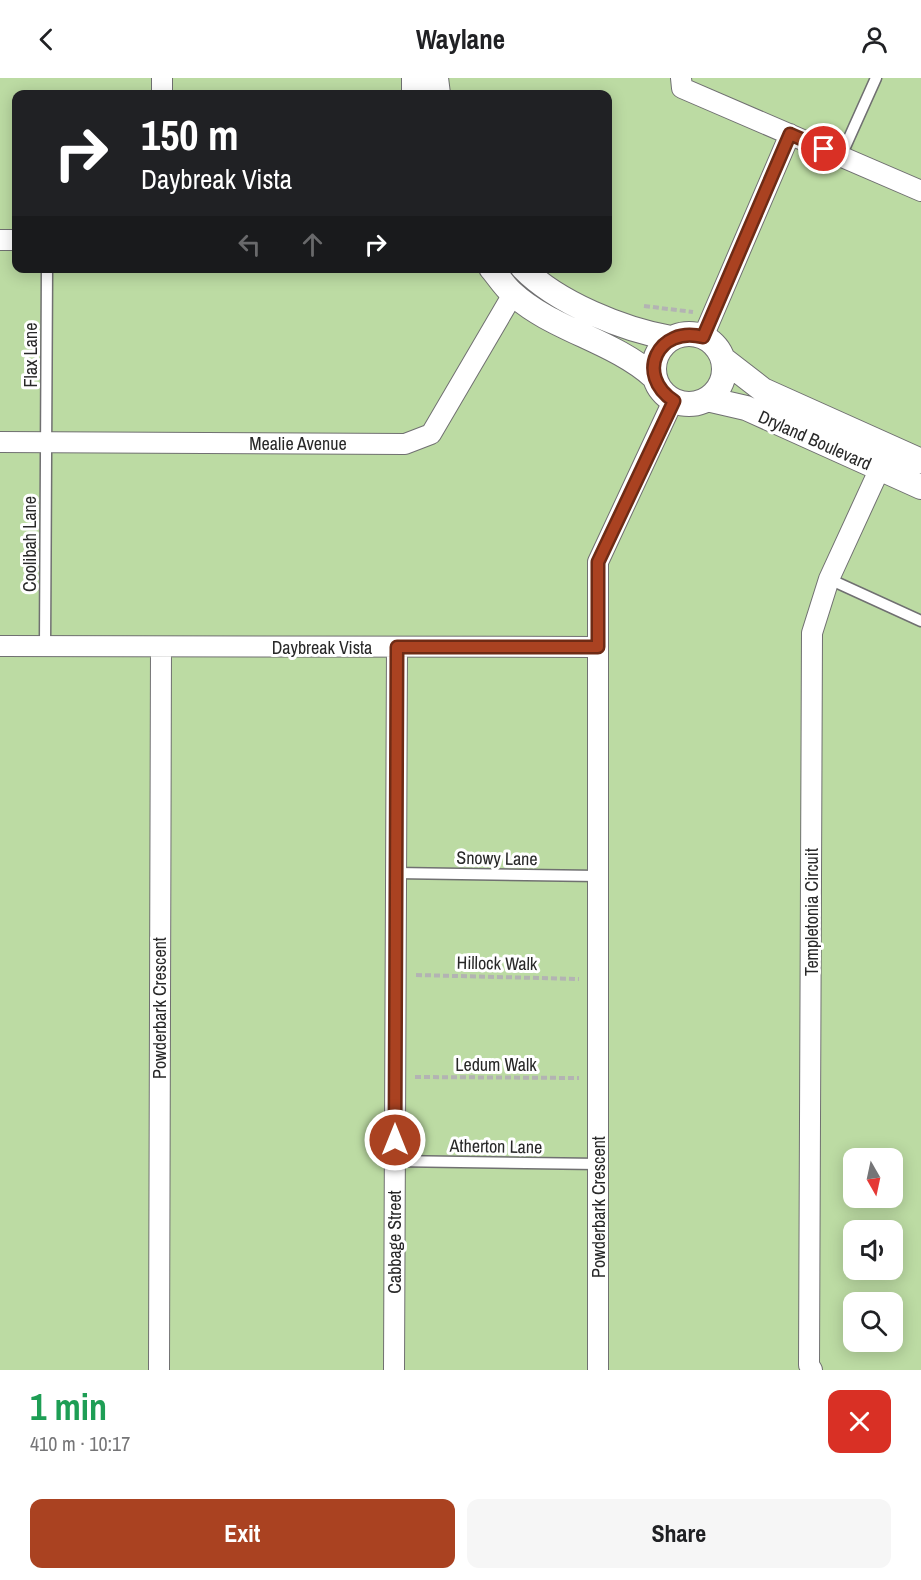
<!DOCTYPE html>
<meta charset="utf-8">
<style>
body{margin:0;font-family:"Archivo Narrow",sans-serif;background:#f6f6f6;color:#202124;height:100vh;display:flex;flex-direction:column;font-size:22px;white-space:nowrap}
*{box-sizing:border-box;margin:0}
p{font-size:20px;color:#757577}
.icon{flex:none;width:33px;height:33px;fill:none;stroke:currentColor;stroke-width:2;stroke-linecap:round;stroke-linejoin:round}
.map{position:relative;height:1292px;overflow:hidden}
.details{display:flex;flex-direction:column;background:#fff;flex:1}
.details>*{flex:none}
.guide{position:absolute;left:12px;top:12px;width:600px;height:183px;border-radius:12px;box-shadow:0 3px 15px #0003;background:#202124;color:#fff;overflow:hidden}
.needle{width:39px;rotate:171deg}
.tools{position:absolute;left:843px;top:1070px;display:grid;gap:12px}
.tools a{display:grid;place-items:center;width:60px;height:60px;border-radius:12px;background:#fff;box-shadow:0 3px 15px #0003;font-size:30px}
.pin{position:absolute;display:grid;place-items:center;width:51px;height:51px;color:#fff;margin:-26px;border:3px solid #fff;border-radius:50%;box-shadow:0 2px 6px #0007}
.me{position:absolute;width:66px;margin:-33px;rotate:0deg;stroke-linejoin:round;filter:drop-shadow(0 0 4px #0008)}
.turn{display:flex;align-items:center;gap:21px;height:126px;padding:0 30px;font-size:27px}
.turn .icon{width:78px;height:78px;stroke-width:2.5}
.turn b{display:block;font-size:42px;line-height:51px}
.lanes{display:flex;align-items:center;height:57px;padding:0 30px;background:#0003;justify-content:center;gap:30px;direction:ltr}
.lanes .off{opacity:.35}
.round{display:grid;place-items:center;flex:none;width:63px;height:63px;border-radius:12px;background:#f6f6f6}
.overview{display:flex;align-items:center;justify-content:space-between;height:102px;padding:0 30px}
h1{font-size:36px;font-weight:800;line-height:45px;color:#1e9e55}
.primary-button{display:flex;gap:12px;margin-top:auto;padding:12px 30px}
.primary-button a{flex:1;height:69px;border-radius:12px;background:#aa4221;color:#fff;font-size:24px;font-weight:800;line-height:69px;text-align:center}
.primary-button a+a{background:#f6f6f6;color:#202124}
header{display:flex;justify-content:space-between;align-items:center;height:78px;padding:0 30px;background:#fff;font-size:27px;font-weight:800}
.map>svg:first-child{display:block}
</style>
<header><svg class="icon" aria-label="back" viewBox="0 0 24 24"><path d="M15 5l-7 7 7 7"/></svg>Waylane<svg class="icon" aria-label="person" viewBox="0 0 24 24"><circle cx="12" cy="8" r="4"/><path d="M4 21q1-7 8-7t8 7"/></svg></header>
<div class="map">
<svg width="921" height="1292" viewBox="0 0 921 1292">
<rect width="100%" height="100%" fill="#efeff0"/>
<path fill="#bcdba3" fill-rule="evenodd" d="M0 0H921V1292H0ZM16 16H608V190H16ZM854 1080H892V1119H854ZM854 1152H892V1191H854ZM854 1224H892V1263H854Z"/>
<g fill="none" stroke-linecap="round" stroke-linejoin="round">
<g stroke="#707071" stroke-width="13">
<path id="service" d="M841 78 876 0
M829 501 921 543
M45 568 47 190
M396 795 598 798
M394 1083 598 1086"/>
</g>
<g stroke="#707071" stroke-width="22">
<path id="minor" d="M681 0 682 10 921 113
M162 16V0
M0 162H16
M703 259 790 56
M0 364 405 366 431 356 513 216
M0 568 598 569V484L673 323
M159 1292 161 569
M394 1292 397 569
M598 1292V569
M812 1292 809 1287 812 555 829 501 880 390"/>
</g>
<g stroke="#707071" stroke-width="26">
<path id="tertiary" d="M414 0V16
M436 0 438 16
M491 190C498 198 504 208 512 215 552 252 613 262 654 299
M523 190C557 225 624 252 671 260
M654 291a35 35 0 1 1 70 0a35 35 0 1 1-70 0Z
M723 281 763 312 921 383
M707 321 746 330 921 409"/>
</g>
<path stroke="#b3b3b3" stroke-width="4" stroke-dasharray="6 3" stroke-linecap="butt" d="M644 228 693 234
M416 897 579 901
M415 999 579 1000"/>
<use href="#service" stroke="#fff" stroke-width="10"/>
<use href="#minor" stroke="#fff" stroke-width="20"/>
<use href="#tertiary" stroke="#fff" stroke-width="24"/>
</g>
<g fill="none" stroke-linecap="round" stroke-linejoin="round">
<g stroke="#6e2b15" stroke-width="15">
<path id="route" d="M395 1062 397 569H598V484L674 323C634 297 658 247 703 259L790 56 824 71"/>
</g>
<use href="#route" stroke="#aa4221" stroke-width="10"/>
</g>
<g text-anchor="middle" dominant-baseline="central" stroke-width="6" stroke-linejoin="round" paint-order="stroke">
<g font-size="18" fill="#282828" stroke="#fff">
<text transform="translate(30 277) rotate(-90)">Flax Lane</text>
<text transform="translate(815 362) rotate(24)">Dryland Boulevard</text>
<text x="298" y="365">Mealie Avenue</text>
<text transform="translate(29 466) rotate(-90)">Coolibah Lane</text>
<text x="322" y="569">Daybreak Vista</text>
<text transform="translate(497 780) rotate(1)">Snowy Lane</text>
<text transform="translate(811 834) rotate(-90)">Templetonia Circuit</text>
<text transform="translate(497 885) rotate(1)">Hillock Walk</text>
<text transform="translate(159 930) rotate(-90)">Powderbark Crescent</text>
<text x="496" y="986">Ledum Walk</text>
<text transform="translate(496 1068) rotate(1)">Atherton Lane</text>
<text transform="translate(598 1129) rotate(-90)">Powderbark Crescent</text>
<text transform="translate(394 1164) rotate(-90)">Cabbage Street</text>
</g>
</g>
</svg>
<div class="tools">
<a><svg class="needle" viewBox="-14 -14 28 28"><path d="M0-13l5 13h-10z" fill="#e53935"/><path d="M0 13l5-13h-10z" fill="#757577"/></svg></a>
<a><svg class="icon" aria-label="sound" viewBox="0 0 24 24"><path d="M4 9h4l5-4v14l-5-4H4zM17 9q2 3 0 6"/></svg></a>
<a><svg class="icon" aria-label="search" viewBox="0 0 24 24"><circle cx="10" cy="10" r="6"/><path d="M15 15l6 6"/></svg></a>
</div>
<div class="pin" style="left:824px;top:71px;background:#d93025"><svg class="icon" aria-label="arrive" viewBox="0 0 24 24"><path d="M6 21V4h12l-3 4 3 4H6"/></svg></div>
<svg class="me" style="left:395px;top:1062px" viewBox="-20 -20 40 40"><circle r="17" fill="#aa4221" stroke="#fff" stroke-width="3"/><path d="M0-11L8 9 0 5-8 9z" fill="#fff"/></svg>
<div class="guide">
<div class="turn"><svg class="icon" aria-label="right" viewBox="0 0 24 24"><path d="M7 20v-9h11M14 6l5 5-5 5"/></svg><div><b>150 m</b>Daybreak Vista</div></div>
<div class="lanes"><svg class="icon off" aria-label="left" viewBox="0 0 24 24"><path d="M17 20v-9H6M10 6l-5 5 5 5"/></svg><svg class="icon off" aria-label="ahead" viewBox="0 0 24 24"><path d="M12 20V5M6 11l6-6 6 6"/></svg><svg class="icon" aria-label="right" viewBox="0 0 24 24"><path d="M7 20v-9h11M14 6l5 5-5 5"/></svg></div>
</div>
</div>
<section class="details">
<div class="overview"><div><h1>1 min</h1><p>410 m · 10:17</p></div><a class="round" style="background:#d93025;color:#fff"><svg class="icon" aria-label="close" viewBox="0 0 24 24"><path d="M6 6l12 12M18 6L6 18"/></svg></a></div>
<div class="primary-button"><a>Exit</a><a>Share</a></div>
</section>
